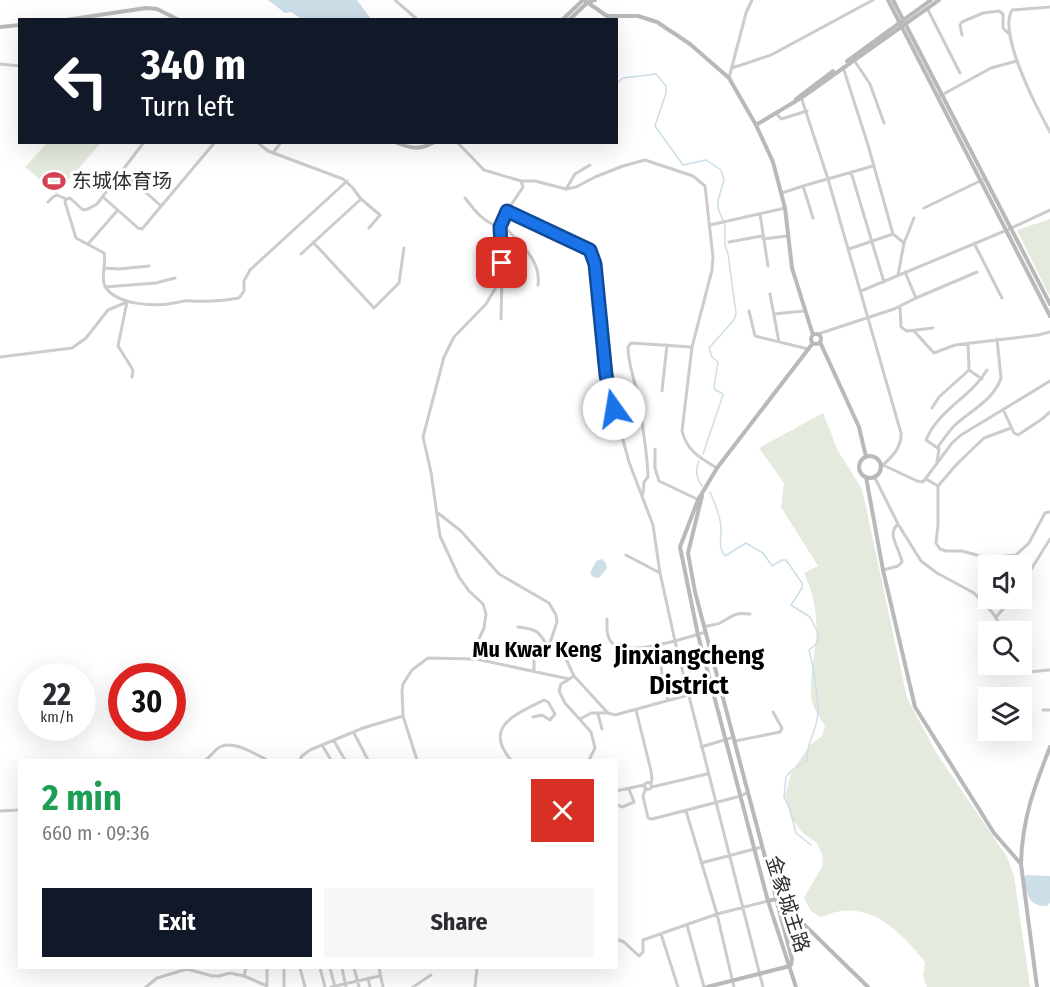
<!DOCTYPE html>
<meta charset="utf-8">
<style>
body{margin:0;font-family:"Fira Sans Condensed","Noto Sans SC",sans-serif;background:#f7f7f7;color:#2b2b33;height:100vh;display:flex;flex-direction:column;font-size:22px;white-space:nowrap}
*{box-sizing:border-box;margin:0}
p{font-size:20px;color:#7c7c81}
.icon{flex:none;width:33px;height:33px;fill:none;stroke:currentColor;stroke-width:2;stroke-linecap:round;stroke-linejoin:round}
.map{position:relative;flex:1;overflow:hidden}
.drawer{position:absolute;left:18px;top:759px;width:600px;height:210px;display:flex;flex-direction:column;background:#fff;border-radius:0px;box-shadow:0 6px 24px #0002}
.drawer>*{flex:none}
.hud{position:absolute;left:18px;top:18px;width:600px;height:126px;border-radius:0px;box-shadow:0 6px 24px #0002;background:#111827;color:#fff;overflow:hidden}
.tools{position:absolute;left:978px;top:555px;display:grid;gap:12px}
.tools a{display:grid;place-items:center;width:54px;height:54px;border-radius:0px;background:#fff;box-shadow:0 6px 24px #0002;font-size:30px}
.speed{position:absolute;left:18px;top:663px;display:flex;gap:12px;font-size:30px;font-weight:700;text-align:center}
.speed>*{display:grid;place-content:center;width:78px;height:78px;border-radius:50%;background:#fff;box-shadow:0 6px 24px #0002;line-height:1}
.speed small{font-size:15px;font-weight:400}
.speed .limit{border:9px solid #d22;background:#fff;color:#111}
.pin{position:absolute;display:grid;place-items:center;width:51px;height:51px;color:#fff;margin:-26px;border-radius:12px;box-shadow:0 3px 9px #0006}
.me{position:absolute;width:66px;margin:-33px;rotate:347deg;stroke-linejoin:round;filter:drop-shadow(0 0 4px #0008)}
.turn{display:flex;align-items:center;gap:21px;height:126px;padding:0 24px;font-size:27px}
.turn .icon{width:78px;height:78px;stroke-width:2.5}
.turn b{display:block;font-size:42px;line-height:51px}
.round{display:grid;place-items:center;flex:none;width:63px;height:63px;border-radius:0px;background:#f7f7f7}
.summary{display:flex;align-items:center;justify-content:space-between;height:102px;padding:0 24px}
h1{font-size:36px;font-weight:700;line-height:45px;color:#1e9e55}
.primary-button{display:flex;gap:12px;margin-top:auto;padding:12px 24px}
.primary-button a{flex:1;height:69px;border-radius:0px;background:#111827;color:#fff;font-size:24px;font-weight:700;line-height:69px;text-align:center}
.primary-button a+a{background:#f7f7f7;color:#2b2b33}
.map>svg:first-child{display:block}
</style>
<div class="map">
<svg width="1050" height="987" viewBox="0 0 1050 987">
<rect width="100%" height="100%" fill="#fff"/>
<path fill="#e5eade" d="M47 143H101L56 194 25 167Z
M1050 219V297L1017 230Z
M823 413 838 451 862 489 907 698 937 754 1007 857 1014 876 1030 987H927L923 976 925 962C899 929 866 896 821 917L811 911 804 898 823 865 822 855 817 843 802 832 791 818 785 796 791 773 810 745 822 736 825 726C821 719 814 710 812 702 808 680 815 658 816 636 818 615 813 592 804 573L818 566 781 507 784 483 759 448Z"/>
<path fill="#ccdee8" d="M268 0H357L371 19H302L291 12 285 13Z
M602 559 606 563 607 568 599 578 593 577 590 573 596 561Z
M1026 875 1050 876V903L1047 906C1029 907 1027 894 1024 879Z"/>
<g fill="none" stroke-linecap="round" stroke-linejoin="round">
<path stroke="#ccdee8" stroke-width="1.5" d="M616 84 623 78 656 74 666 86V93L655 126 683 165 706 160 721 170 724 179 718 201V208L725 226V245L728 254 736 313 734 320 709 348 712 357 718 362 714 387 715 390 722 393 723 395 703 454
M699 461C695 470 696 478 702 486
M710 492C715 503 720 515 721 527 722 538 717 546 725 556L746 543 763 553 772 566 782 560H786L802 583V588L791 605 810 617 819 635 817 643 809 650C813 665 820 705 817 719 815 734 806 745 807 760L791 771 786 777 784 797 790 809 796 833 811 845"/>
<path stroke="#ccc" stroke-width="3" d="M1050 7 1012 10C998 34 1037 108 1050 132
M927 8 960 73
M962 35 960 25 962 22 983 13 999 11 1003 14V28L1009 34
M854 60 870 84 884 123
M0 64 20 66
M843 67 868 145 893 234 904 243
M732 68 771 55 873 0
M729 78 746 13 752 0
M940 96 991 68 1017 61
M776 113 781 119 807 111
M144 142 97 204 88 209 83 210 70 198 66 199 65 202 76 238 104 253C107 263 100 277 105 286 115 305 155 307 174 303 180 302 186 300 192 301 209 302 222 301 239 298L244 291V281L250 270 347 181
M257 142 268 151 343 179 352 187 361 199 380 215 369 228
M273 153 281 142
M122 171 161 206
M851 172 884 282
M803 186 813 218
M566 189 575 174 590 165
M782 193 803 186 873 166
M103 197 138 228 142 229 215 142
M465 198C475 211 483 222 500 227
M48 202 53 197 57 195 66 199
M924 208 982 180
M507 211 584 247 593 257 608 386 629 462 653 525 660 573 675 641 706 632
M760 214 768 266
M500 222C516 240 542 259 538 285
M710 225 785 208
M763 239 787 236
M313 242 374 308 399 283 404 248
M729 242 762 236
M974 243 1002 298
M88 244 117 211
M849 249 893 234
M301 254 361 199
M105 268 119 269 149 266
M905 272 916 298
M898 275 904 243 914 218
M105 287 156 283 175 278
M861 291 1007 230 1050 210
M770 294 779 342
M127 302 118 346 133 370 132 377
M900 306 901 327 907 331 933 328
M749 311 755 336 808 349
M774 314 804 311
M501 319 502 277 500 227 511 205 523 187 521 181
M914 331 934 353 955 345 1038 335 1050 332
M818 334 894 309 916 298 977 272
M0 357 72 348 86 338 108 310 127 302
M969 370 982 379
M662 391 667 345
M932 408 939 397 969 370 968 343
M1003 409 1014 433 1018 435 1042 419 1050 412
M937 448C943 440 948 432 955 425 970 411 994 400 1001 378L997 339
M655 449V468L659 481 699 500
M937 461 939 449 926 440C938 410 971 397 987 370
M883 465 917 481 923 482 952 443 961 435 1050 381
M874 476 898 524 921 561 937 573 974 593 992 612 1005 632
M926 479 938 486V525L936 543 940 549 946 551H962L987 558 1016 555 1029 543 1045 513 1050 512
M938 486 956 465 984 438 1011 428
M643 494 644 482 648 477C647 448 642 421 637 393 634 377 628 364 628 347L631 343 692 347
M438 513 461 531 499 574 549 603 556 615 557 622 550 643 566 659 574 676
M626 555 660 573
M883 570 898 566 902 562C900 549 886 534 898 524
M1022 584 1050 539
M996 617 1013 598
M607 619C607 627 606 637 612 643 626 654 659 645 675 641L763 987
M518 627C533 629 538 629 546 644
M704 627C709 625 716 625 720 623 733 616 734 612 750 614
M1022 654C1026 678 1031 671 1050 670
M476 659 478 641 484 628 486 614 483 604 469 591 459 577 440 536 431 472 423 437 444 357 454 337 486 304 502 277
M661 664 663 684 668 700
M534 671V654L546 644 550 643
M568 680 561 684 559 691 565 703 591 732 595 748 589 760
M636 710 651 771 652 779 651 783
M1043 710H1050
M598 714 602 729
M580 719 591 713H607
M354 733 368 760
M334 741 345 760
M735 741 780 732 782 728 773 712
M322 745 331 760
M701 747 734 737
M205 760C211 757 214 750 220 747 233 740 256 754 267 760
M300 760 302 756 310 750 363 728 403 716
M417 760 403 716 402 691 403 684 412 670 428 658 476 659 569 679 574 676 608 713 615 715 721 686
M511 760C482 726 517 714 544 700L548 702 555 714 550 720 542 715 533 717
M644.5 786a3.5 3.5 0 1 1 7 0a3.5 3.5 0 1 1-7 0Z
M652 787 707 774
M646 788 643 796 648 818 652 819 741 796 748 792
M616 791 644 785
M616 804 622 807 634 802 629 789
M0 811 20 810
M686 811 717 914 734 987
M701 863 762 847
M687 925 704 987
M661 934 678 987
M616 939 624 942 639 956 643 952V940L717 914 768 901
M284 968V987
M300 968 305 987
M320 968 325 987
M330 968 335 987
M342 968 346 987
M354 968 359 987
M379 968 383 987
M244 976 246 968
M368 978 370 987
M267 985V968
M146 987 157 978 187 969 212 976H219L230 973 244 976 267 986
M331 987 380 976
M413 987 431 975
M475 987 477 968"/>
<path stroke="#ccc" stroke-width="3" d="M395 0 418 20
M801 97 828 179 901 433C902 449 890 458 880 468
M457 142 484 170 521 181H535L566 189 576 187 595 177 623 166 645 160 693 176 705 186 713 257 712 270 692 347 682 431C687 451 700 458 717 468"/>
<path stroke="#b9b9b9" stroke-width="4" d="M584 0 607 16H638L657 22 690 44 729 78 756 125 773 162 785 208 792 268 813 335
M888 0 1050 316
M893 0 1050 304
M66 20 146 8 157 9 179 20
M562 20 583 0
M569 20 587 3 595 0
M0 27 20 25
M847 61 931 0
M796 99 833 71
M756 125 801 98 939 0
M395 142C409 148 420 151 434 142
M811 339a5 5 0 1 1 10 0a5 5 0 1 1-10 0Z
M820 342 859 427 866 457
M859 467a11 11 0 1 1 22 0a11 11 0 1 1-22 0Z
M866 477 883 570 915 707 994 833 1021 864
M702 496 688 553 695 592 792 959 791 965
M768 901 776 899 783 904 868 987
M707 987 790 966
M796 987 768 901 698 635 680 547 698 500 717 468 813 343
M1037 987 1021 864C1022 819 1034 788 1050 747"/>
</g>
<g fill="none" stroke-linecap="round" stroke-linejoin="round">
<g stroke="#114b97" stroke-width="15">
<path id="route" d="M502 263 500 227 507 211 590 250 595 264 606 375 614 409"/>
</g>
<use href="#route" stroke="#1a73e8" stroke-width="10"/>
</g>
<defs>
<g id="stadium-bare" transform="scale(1.8)"><path d="M0-5a6.5 5 0 1 0 0 10a6.5 5 0 1 0 0-10ZM-3.5-1.8h7v3.6h-7Z" fill="#d34353" stroke="#fff" stroke-width="2.5" paint-order="stroke"/></g>
</defs>
<g fill-rule="evenodd">
<use href="#stadium-bare" x="54" y="181"/>
</g>
<g text-anchor="middle" dominant-baseline="central" stroke-width="6" stroke-linejoin="round" paint-order="stroke">
<g font-size="20" fill="#2f2f2f" stroke="#fff" text-anchor="start">
<text x="72" y="181">东城体育场</text>
</g>
<g font-size="20" fill="#2f2f2f" stroke="#fff">
<text transform="translate(788 904) rotate(72)">金象城主路</text>
</g>
<g font-size="22" font-weight="bold" fill="#000" stroke="#fff">
<text x="537" y="649">Mu Kwar Keng</text>
</g>
<g font-size="26" font-weight="bold" fill="#000" stroke="#fff">
<text x="689" y="655">Jinxiangcheng<tspan x="689" dy="30">District</tspan></text>
</g>
</g>
</svg>
<div class="tools">
<a><svg class="icon" aria-label="sound" viewBox="0 0 24 24"><path d="M4 9h4l5-4v14l-5-4H4zM17 9q2 3 0 6"/></svg></a>
<a><svg class="icon" aria-label="search" viewBox="0 0 24 24"><circle cx="10" cy="10" r="6"/><path d="M15 15l6 6"/></svg></a>
<a><svg class="icon" aria-label="layers" viewBox="0 0 24 24"><path d="M12 4l9 5-9 5-9-5zM3 14l9 5 9-5"/></svg></a>
</div>
<div class="speed"><div>22<small>km/h</small></div><div class="limit">30</div></div>
<div class="pin" style="left:502px;top:263px;background:#d93025"><svg class="icon" aria-label="arrive" viewBox="0 0 24 24"><path d="M6 21V4h12l-3 4 3 4H6"/></svg></div>
<svg class="me" style="left:614px;top:409px" viewBox="-20 -20 40 40"><circle r="19" fill="#fff"/><path d="M0-13L10 11 0 6-10 11z" fill="#1a73e8"/></svg>
<div class="hud">
<div class="turn"><svg class="icon" aria-label="left" viewBox="0 0 24 24"><path d="M17 20v-9H6M10 6l-5 5 5 5"/></svg><div><b>340 m</b>Turn left</div></div>
</div>
<section class="drawer">
<div class="summary"><div><h1>2 min</h1><p>660 m · 09:36</p></div><a class="round" style="background:#d93025;color:#fff"><svg class="icon" aria-label="close" viewBox="0 0 24 24"><path d="M6 6l12 12M18 6L6 18"/></svg></a></div>
<div class="primary-button"><a>Exit</a><a>Share</a></div>
</section>
</div>
